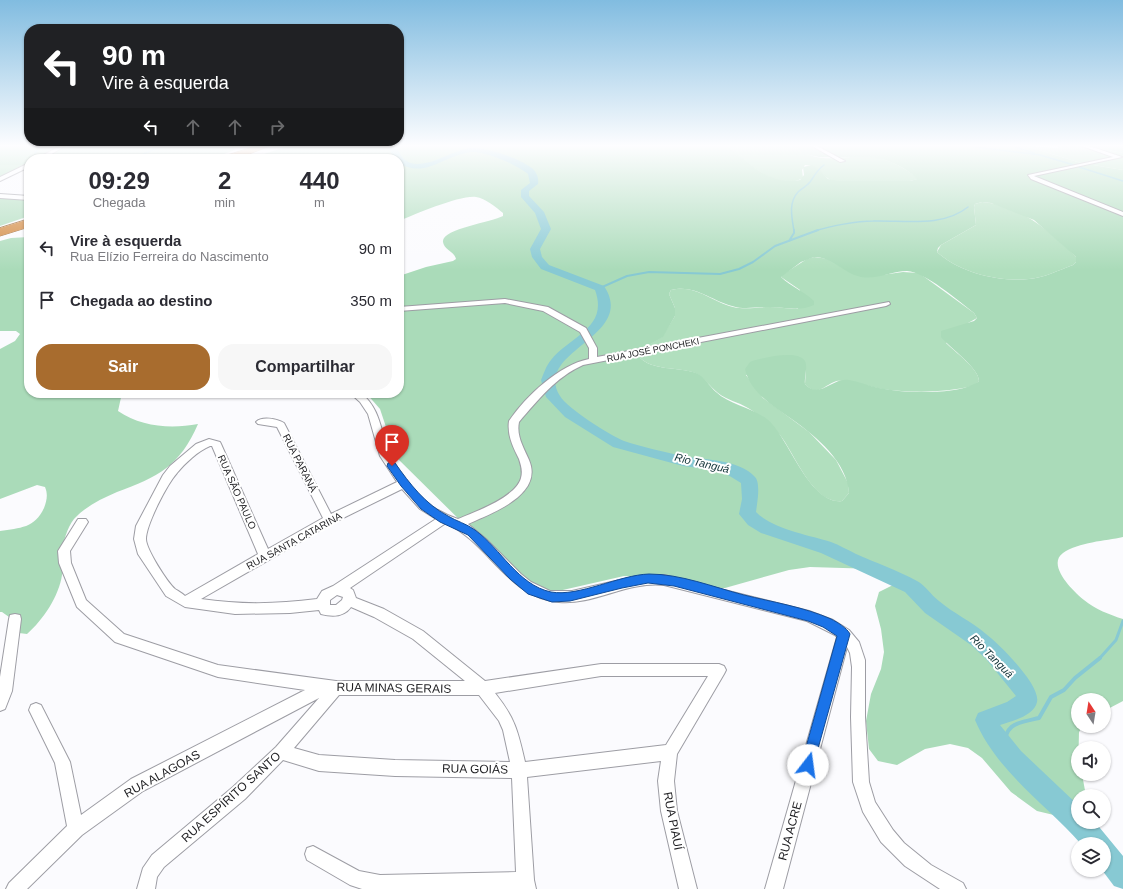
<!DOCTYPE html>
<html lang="pt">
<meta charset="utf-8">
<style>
body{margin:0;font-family:Helvetica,sans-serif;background:#f7f7f7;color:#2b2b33;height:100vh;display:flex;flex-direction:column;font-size:15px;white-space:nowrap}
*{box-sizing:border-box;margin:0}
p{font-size:13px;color:#7c7c81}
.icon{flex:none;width:22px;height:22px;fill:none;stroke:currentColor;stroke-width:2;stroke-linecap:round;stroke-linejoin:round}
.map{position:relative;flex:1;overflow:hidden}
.sheet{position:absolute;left:24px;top:154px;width:380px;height:244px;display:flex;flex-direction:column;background:#fff;border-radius:16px;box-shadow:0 1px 3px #0004}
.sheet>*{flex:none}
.hud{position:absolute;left:24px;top:24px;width:380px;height:122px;border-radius:16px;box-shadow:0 1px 3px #0004;background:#202124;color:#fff;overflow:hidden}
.needle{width:26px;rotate:348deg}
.buttons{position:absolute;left:1071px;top:693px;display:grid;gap:8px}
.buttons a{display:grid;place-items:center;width:40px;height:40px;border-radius:50%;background:#fff;box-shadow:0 1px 3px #0004;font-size:20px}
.pin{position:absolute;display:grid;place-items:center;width:34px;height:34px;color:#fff;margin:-41px -17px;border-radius:50% 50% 50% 0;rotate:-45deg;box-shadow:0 0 4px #0007}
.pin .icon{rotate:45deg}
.me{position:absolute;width:44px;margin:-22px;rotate:15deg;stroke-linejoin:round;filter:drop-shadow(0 0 3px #0008)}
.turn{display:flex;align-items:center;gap:14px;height:84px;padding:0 12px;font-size:18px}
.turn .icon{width:52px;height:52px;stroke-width:2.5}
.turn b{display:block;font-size:28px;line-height:34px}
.lanes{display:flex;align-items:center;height:38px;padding:0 12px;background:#0003;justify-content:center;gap:20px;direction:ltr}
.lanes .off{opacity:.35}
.eta{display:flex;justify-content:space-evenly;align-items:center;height:68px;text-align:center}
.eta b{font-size:24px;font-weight:700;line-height:28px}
.cta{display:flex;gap:8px;margin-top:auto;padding:8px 12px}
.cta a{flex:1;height:46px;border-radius:16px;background:#a86c2e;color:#fff;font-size:16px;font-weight:700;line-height:46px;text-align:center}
.cta a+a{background:#f7f7f7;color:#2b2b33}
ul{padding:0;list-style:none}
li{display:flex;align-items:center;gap:12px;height:52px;padding:0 12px}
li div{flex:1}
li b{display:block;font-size:15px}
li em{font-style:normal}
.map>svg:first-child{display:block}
</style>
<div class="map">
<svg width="1123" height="889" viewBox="0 0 1123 889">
<rect width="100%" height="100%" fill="#fbfbfe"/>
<path fill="#b1dfbe" d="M727 146H797C814 167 850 154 874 157 888 159 908 169 918 179L910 181H833C822 177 819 165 805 165L802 170 803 178C775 193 748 161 727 146Z
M1026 146 1058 148 1057 146H1088L1123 153V170L1081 163Z
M0 165H28L0 179Z
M982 202C1021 205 1050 232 1076 257V262L1073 265C1059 270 1044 278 1029 279 999 282 960 273 937 252L941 245 976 225 974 207 975 204Z
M814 257 829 259 867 277 903 272 919 273 974 313 977 318 968 323 946 343C955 352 979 369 979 381L973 386C944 393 912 393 882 389 869 387 859 382 846 381 842 381 837 380 834 382 822 387 817 397 805 384L806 367 746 375 763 398 809 432 836 460 848 483 849 493 842 501C813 505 795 454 780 435 777 432 773 429 769 425 762 420 756 412 748 408 738 402 727 400 718 393 710 387 705 378 695 373 677 366 653 372 638 356L642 349 662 337 675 316V308L669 294 671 290C696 284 710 301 733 307 746 310 757 307 770 307 779 307 789 309 798 309L800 290 781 277 782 275 807 259Z"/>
<path fill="#aadbb9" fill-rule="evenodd" d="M0 146H46L59 149 80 146H233L235 150 210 159H29L28 165H0Z
M288 146H727C752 163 767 186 800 180L804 175 803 167 812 165 820 170 828 179 839 181H910L917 179C908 169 890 160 876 158 860 154 805 165 797 146H1026L1081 163 1123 170V537C1105 541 1079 542 1063 553 1046 565 1074 592 1084 600 1095 609 1110 615 1123 619V701L1104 711V700H1078V726H1083L1079 732 1078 774H1082L1086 796H1078V809L1076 813 1058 816 1037 811 1011 792 982 758 968 748 950 744 925 749 897 765 878 761 869 749 866 721 871 694 881 669 884 652 881 629 875 606 879 592 899 582 900 577 892 571 876 569 810 567 789 570 725 588H708L642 577 624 576 554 592 539 589 480 540 396 457 380 409 366 393H399V276L426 267 453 261 456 259C454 251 444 250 443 242 441 229 492 222 503 216V213C497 208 485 198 476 197 460 195 416 214 399 221V159H249ZM982 202 991 203 1034 220 1076 257V262L1073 265C1059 270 1044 278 1029 279 999 282 960 273 937 252L938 248 941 245 976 225 974 207 975 204ZM814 257C833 257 843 273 861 277 877 280 892 271 907 271 925 272 959 301 974 313L977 318 974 321 941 331V337C950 348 979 368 979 381 960 396 902 393 879 388 869 386 860 382 849 380 832 377 820 400 805 384 804 377 808 368 805 361 798 349 760 358 750 362L745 369C750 393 775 407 793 420 817 437 847 462 849 493L842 501C809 505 789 437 767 419 751 407 730 405 716 392 709 386 705 377 696 373 677 366 653 372 638 356L642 349 663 337 675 316V308L669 294 671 290C695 284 710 300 732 306 744 310 756 307 768 307 784 307 799 312 814 305V301C804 291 791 287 781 277L801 262Z
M1088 146H1123V153Z
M0 196H29V216L0 226Z
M29 237V393H122L118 411C141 427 171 429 198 424 180 466 158 477 117 492 101 499 86 506 74 519 67 528 63 542 62 553 62 561 64 568 62 575 59 596 43 620 27 634L19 633 9 617 2 612H0V531C20 528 35 528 44 508 47 500 48 494 45 487L37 485 0 499V349L15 341 20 334 16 331H0V241L11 238Z"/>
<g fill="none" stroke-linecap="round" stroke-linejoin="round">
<path stroke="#87c9d3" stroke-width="1.5" d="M968 146 1041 155
M1012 146 1034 153
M35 153 40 146
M143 154 162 146
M1040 155 1074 165
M1079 167 1123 181
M794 231C792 218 788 203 798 192 802 188 807 186 810 182 815 175 817 170 824 165
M815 231C830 226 857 221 873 221 904 220 942 228 968 207"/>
<path stroke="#87c9d3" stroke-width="2" d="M789 241 794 233V230
M600 288 627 276 649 272 720 274 739 269 753 262 775 246 818 230"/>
<path stroke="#87c9d3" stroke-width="3" d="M1099 659 1116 640 1123 621"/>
<path stroke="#87c9d3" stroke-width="4" d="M1004 749C1004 723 1017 723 1039 718L1051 697 1064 690 1075 678 1100 658"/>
<path fill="#87c9d3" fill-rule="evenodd" d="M388 146H396C400 155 405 164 417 164 437 164 453 149 473 148 487 147 524 160 534 170 537 174 539 179 538 184L529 191V196L544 212 551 229 540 249 542 257 549 265 604 286C638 337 532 351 560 396 567 408 611 436 624 441 642 447 664 452 683 456 704 460 739 459 755 477 761 483 757 504 756 512 772 529 809 535 831 542 839 545 848 550 856 554 876 563 897 570 917 581 925 585 931 595 939 601 953 613 971 621 986 634 999 644 1041 685 1037 702 1034 716 1012 721 1000 725L1021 751 1078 805V822H1095L1123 856V889L1114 886 1102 870H1104V844H1081C1045 803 997 772 975 720L978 713 1007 702 1016 696 986 659 971 645 925 613 905 592 821 553 761 533 748 525 739 514 742 499 741 483 728 475 715 470 683 466 613 447 565 417 546 397 541 380C544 373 546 366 551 360 570 336 609 328 595 290L541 269 532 257 530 249 541 229 535 213 521 197V190L530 183 528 174C517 165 488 152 473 152 447 153 425 180 399 163V159H394Z"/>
<g stroke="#9d9da4" stroke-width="2">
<path id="street" d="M60 146H65L43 159H36Z
M812 146H817L845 161 840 162Z
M1082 146H1089L1122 157 1034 176 1123 212V216L1031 179 1028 175 1113 157Z
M29 163V167L0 181V177Z
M0 194 29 196V200L0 198Z
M505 299 548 307 586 328 597 348V357L889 302 890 304 886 306 583 365C556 377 538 400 519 422 516 436 524 448 529 460 544 495 492 513 468 524L486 539 521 574 531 582 550 591H572L637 576 664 575 809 611 833 620 849 630 859 642 865 660V717L869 782 875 802 893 830 904 843 931 865 963 883 966 889H940L905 866 881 842 863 812 853 782 851 717 852 667 850 653 847 647 783 889H765L837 637 835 635 807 621 664 585C627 581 595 605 559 602 509 599 489 543 446 523L350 588 353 590 356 598 384 609 423 631 485 681 601 664H719L724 666 726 670 724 674 677 754 674 781 677 811 697 889H679L661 811 658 781 661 761 527 777 534 880 536 889H362L350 885 307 860 305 854 307 848 313 846 359 871 380 875 516 872 512 778 395 776 319 771 283 760 245 799 164 867 157 877 155 889H137L143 868 152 855 233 787 276 747 319 698 143 791 82 835 27 889H6L9 883 67 826 55 763 29 710 31 705 36 703 41 705 70 762 81 815 131 779 305 690 218 677 115 642 77 607 59 563 58 551 78 519H86L88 522 70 551 71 563 86 600 124 634 218 665 336 681H465L413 639 374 617 351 607C344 617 332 617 321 614L319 610 290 613 235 614 185 607 166 596 138 554 134 539 136 526 163 475 170 466 196 444 209 439 220 442 221 444 268 549 323 518 277 427 258 424 256 422C262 416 277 419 284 423L331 514 397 482 380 456 368 414 360 402 350 393H361C379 408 380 426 387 447 393 466 417 496 433 507 441 512 449 516 458 519 475 512 516 497 521 478 523 471 521 465 519 459 513 447 507 435 509 421 526 396 559 365 589 359V348L580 332 543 311 505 303 399 311V307ZM210 446H212L258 554 185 596C182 593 178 591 175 589 167 582 146 549 146 539 146 525 167 484 177 473 185 463 198 451 210 446ZM402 489 420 509 436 519 333 586 322 591 317 599C276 604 242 605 201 599L333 523ZM337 595 343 597 342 600 336 605H330V600ZM601 676H708L666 745 525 762C518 731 515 718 495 693ZM339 695H479L499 721 503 730 510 762 395 760 319 755 294 748Z
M15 614 20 615 21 619 12 691 5 709 0 711V677L9 619 10 615Z"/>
</g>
<g stroke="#925f2d" stroke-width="1">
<path id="highway" d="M256 146H270L236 159H221L222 157Z
M29 219V227L0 236V228Z"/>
</g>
<use href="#street" fill="#fff" fill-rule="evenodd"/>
<use href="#highway" fill="#d08234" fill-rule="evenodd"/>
</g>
<linearGradient id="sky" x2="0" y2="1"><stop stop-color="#81bce0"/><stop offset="0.54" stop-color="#fdfdff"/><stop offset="1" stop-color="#fdfdff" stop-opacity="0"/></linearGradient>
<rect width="1123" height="270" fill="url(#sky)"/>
<path fill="#1a73e8" stroke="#114b97" d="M392 462 395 463C410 484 425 504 448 516 456 521 467 524 475 530 501 549 518 585 551 592 579 597 619 575 649 574 681 574 713 587 744 595 772 602 804 607 831 619 837 622 847 628 850 634L812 770 808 772 803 770 801 765 837 636 823 627 808 621 674 586 648 583 622 588 570 601 552 602 528 594 510 579 468 535 440 522 421 509 401 486 387 466 388 463Z"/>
<g text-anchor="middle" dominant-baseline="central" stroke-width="4" stroke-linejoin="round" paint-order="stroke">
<g font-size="9" fill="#1e1e21" stroke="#fff">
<text transform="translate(653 350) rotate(-11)">RUA JOSÉ PONCHEKI</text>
</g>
<g font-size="10" fill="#1e1e21" stroke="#fff">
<text transform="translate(300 463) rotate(63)">RUA PARANÁ</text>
<text transform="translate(237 492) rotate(66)">RUA SÃO PAULO</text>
<text transform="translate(294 541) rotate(-29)">RUA SANTA CATARINA</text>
</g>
<g font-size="11" font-style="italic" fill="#123338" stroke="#fff">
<text transform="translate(702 463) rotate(13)">Rio Tanguá</text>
<text transform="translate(992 656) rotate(45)">Rio Tanguá</text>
</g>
<g font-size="12" fill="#1e1e21" stroke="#fff">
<text transform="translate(394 688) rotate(1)">RUA MINAS GERAIS</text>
<text transform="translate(475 769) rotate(1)">RUA GOIÁS</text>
<text transform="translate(162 774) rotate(-29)">RUA ALAGOAS</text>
<text transform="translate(231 797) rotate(-42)">RUA ESPÍRITO SANTO</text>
<text transform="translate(673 821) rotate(79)">RUA PIAUÍ</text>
<text transform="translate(790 831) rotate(-75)">RUA ACRE</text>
</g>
</g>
</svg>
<div class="buttons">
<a><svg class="needle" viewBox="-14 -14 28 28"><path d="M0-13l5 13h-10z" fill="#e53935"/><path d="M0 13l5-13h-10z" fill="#7c7c81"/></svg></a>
<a><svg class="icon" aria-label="sound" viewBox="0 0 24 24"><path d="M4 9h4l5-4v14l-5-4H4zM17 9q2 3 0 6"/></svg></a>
<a><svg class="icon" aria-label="search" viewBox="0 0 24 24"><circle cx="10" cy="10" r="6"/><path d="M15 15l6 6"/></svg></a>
<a><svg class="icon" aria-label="layers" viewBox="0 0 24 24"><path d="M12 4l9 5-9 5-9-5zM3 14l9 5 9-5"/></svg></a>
</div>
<div class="pin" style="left:392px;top:466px;background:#d93025"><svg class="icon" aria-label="arrive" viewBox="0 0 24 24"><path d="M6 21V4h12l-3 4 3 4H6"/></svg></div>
<svg class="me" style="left:808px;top:765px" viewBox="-20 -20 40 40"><circle r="19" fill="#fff"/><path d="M0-13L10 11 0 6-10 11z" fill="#1a73e8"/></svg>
<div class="hud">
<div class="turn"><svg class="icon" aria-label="left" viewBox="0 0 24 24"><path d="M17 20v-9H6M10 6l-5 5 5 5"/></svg><div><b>90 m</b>Vire à esquerda</div></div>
<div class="lanes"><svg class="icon" aria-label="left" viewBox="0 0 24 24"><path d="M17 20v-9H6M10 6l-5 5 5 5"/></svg><svg class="icon off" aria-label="ahead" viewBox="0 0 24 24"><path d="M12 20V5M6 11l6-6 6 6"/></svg><svg class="icon off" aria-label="ahead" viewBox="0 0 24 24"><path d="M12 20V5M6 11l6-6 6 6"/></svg><svg class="icon off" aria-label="right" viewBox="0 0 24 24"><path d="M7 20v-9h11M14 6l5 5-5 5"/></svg></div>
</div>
<section class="sheet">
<div class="eta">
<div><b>09:29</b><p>Chegada</p></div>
<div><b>2</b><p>min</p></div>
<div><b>440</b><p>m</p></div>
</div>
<ul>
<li><svg class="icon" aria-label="left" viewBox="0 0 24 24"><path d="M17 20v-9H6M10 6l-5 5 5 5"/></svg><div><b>Vire à esquerda</b><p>Rua Elízio Ferreira do Nascimento</p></div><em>90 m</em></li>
<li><svg class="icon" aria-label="arrive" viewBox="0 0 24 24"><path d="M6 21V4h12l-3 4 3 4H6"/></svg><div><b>Chegada ao destino</b></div><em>350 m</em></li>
</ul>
<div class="cta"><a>Sair</a><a>Compartilhar</a></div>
</section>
</div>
